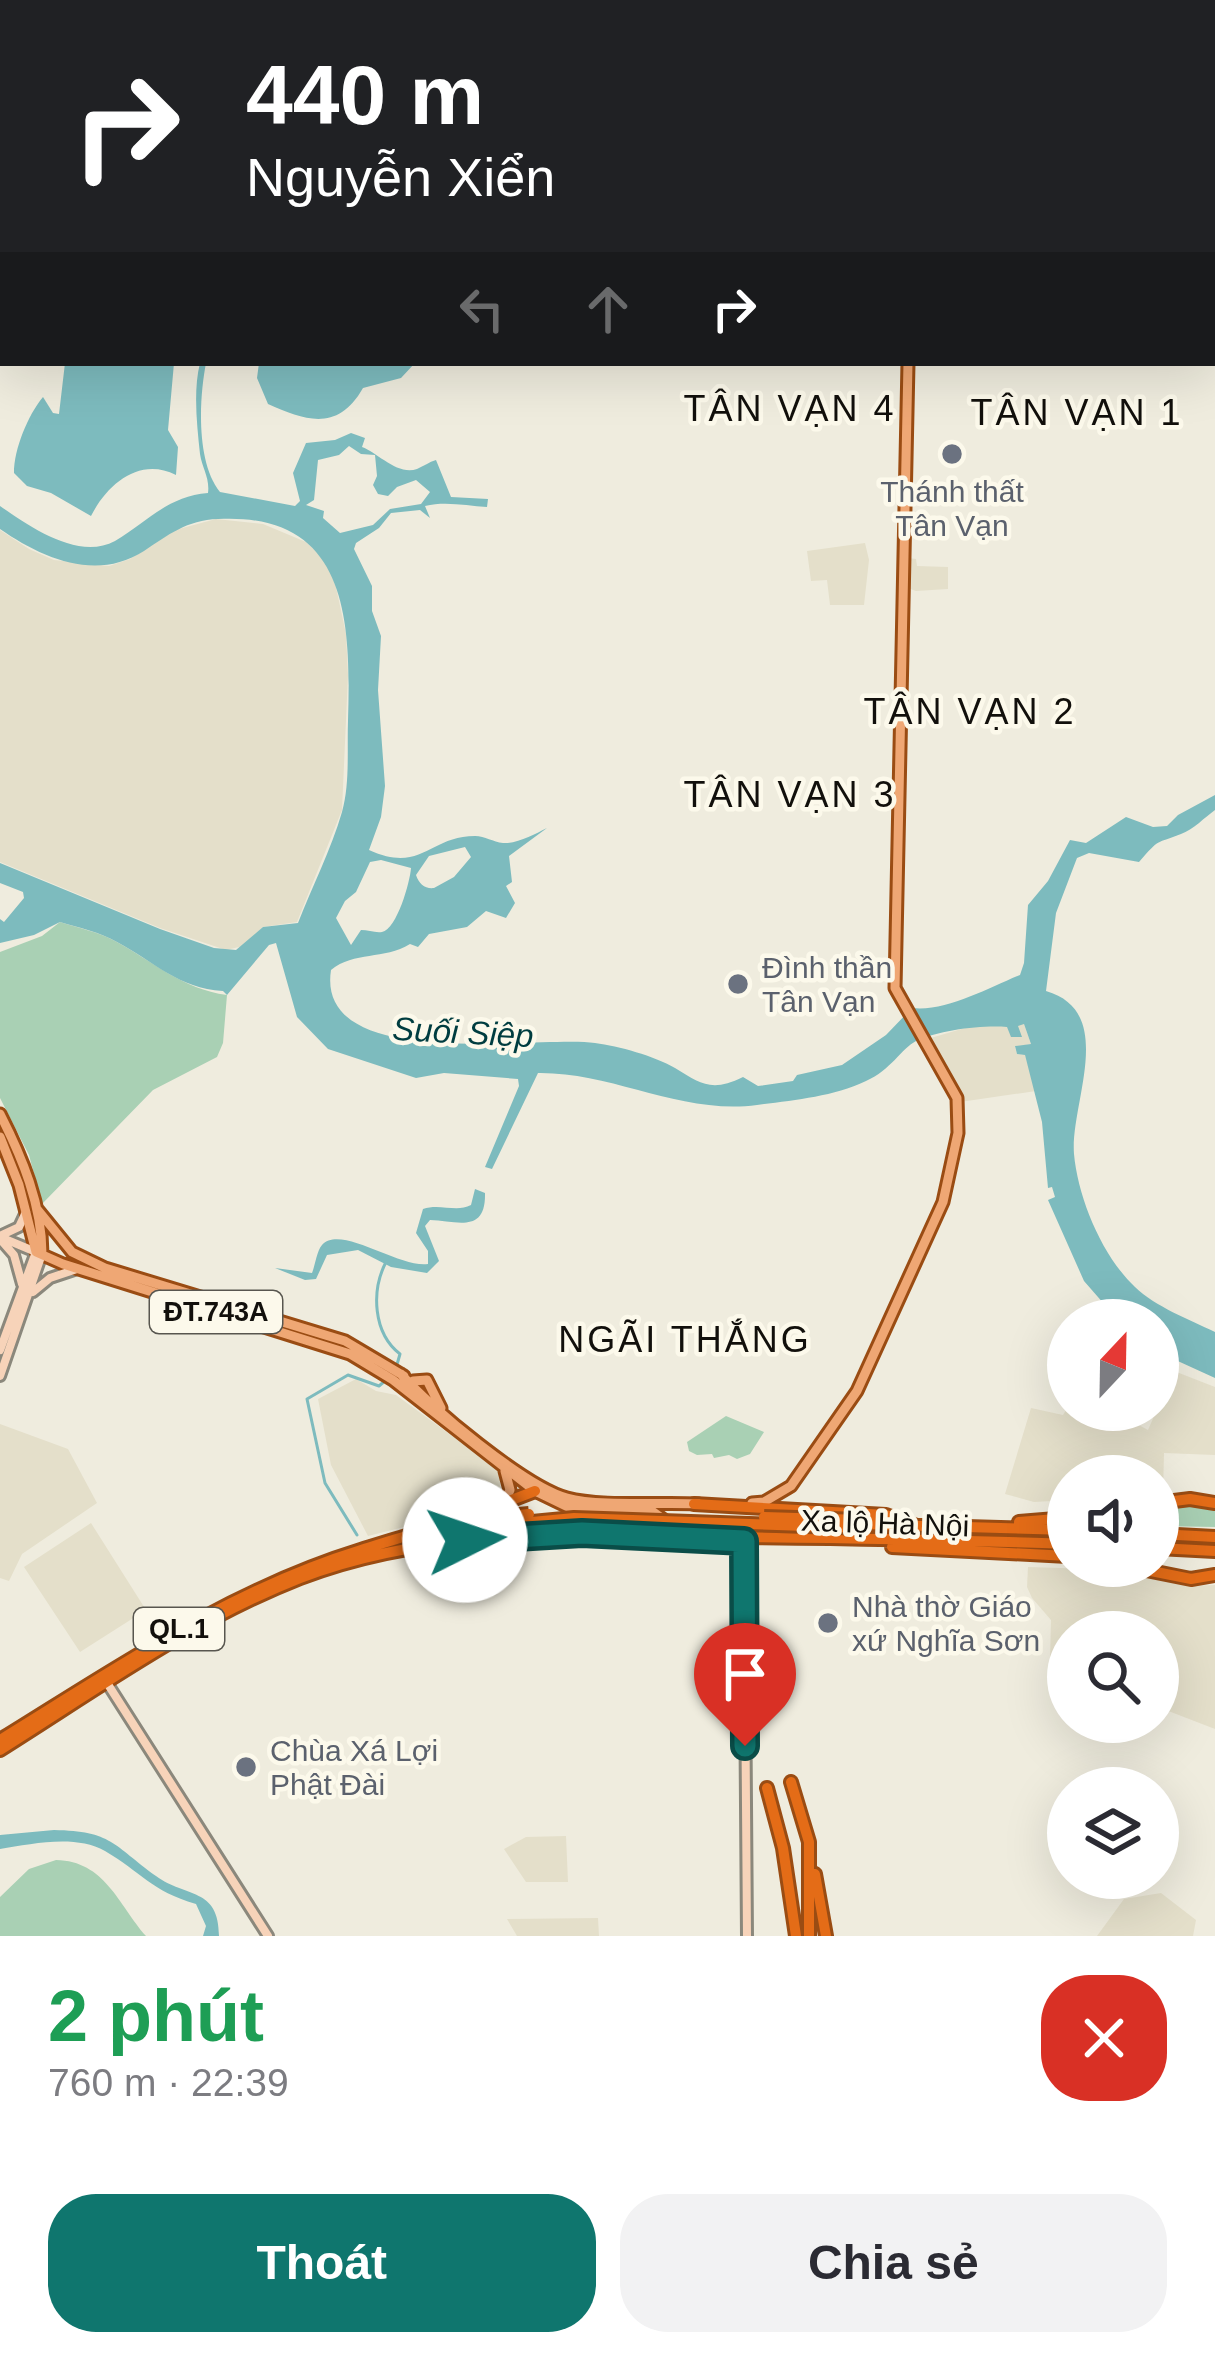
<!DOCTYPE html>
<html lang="vi">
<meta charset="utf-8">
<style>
body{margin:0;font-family:Arial,sans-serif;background:#f2f2f3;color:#2b2b33;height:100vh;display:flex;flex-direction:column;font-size:45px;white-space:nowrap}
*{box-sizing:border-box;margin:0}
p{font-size:39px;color:#7c7c81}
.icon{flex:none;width:66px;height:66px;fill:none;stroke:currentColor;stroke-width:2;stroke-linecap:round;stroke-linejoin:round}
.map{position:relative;height:1936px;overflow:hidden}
.sheet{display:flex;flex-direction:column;background:#fff;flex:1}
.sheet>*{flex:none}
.banner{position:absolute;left:0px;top:0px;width:1215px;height:366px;box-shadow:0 12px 48px #0002;background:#202124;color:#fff;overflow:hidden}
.needle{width:78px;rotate:22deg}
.fabs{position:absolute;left:1047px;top:1299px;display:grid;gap:24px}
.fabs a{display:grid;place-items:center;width:132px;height:132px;border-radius:50%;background:#fff;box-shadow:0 12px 48px #0002;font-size:60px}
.pin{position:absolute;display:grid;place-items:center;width:102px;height:102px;color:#fff;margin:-123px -51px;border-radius:50% 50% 50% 0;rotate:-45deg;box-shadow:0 0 12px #0007}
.pin .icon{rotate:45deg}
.me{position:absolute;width:132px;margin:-66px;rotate:86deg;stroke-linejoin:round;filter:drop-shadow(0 0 9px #0008)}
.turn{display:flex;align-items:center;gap:42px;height:252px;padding:0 48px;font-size:54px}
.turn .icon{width:156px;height:156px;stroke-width:2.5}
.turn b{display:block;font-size:84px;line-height:102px}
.lanes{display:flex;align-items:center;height:114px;padding:0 48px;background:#0003;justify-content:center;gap:60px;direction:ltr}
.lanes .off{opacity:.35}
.round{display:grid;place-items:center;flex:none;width:126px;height:126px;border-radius:48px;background:#f2f2f3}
.overview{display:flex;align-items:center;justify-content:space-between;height:204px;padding:0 48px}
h1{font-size:72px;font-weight:600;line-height:90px;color:#1e9e55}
.primary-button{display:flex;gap:24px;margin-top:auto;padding:24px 48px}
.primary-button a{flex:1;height:138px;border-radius:48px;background:#0f766e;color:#fff;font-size:48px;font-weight:600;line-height:138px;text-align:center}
.primary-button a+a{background:#f2f2f3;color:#2b2b33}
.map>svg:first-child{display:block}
</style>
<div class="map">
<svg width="1215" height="1936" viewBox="0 0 1215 1936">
<rect width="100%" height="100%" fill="#efecde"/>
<path fill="#e4dfca" d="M216 519 263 524 306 542 319 554 329 567 336 587 346 634 348 675 342 810 297 922 263 927 243 946 226 950 160 928 0 862V530L29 549 54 560 109 566 130 559 175 530Z
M865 543 869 560 864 605H830L827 580 811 581 807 551Z
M908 558 916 559 917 566 948 567V589L916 591 908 588Z
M1024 1024 1031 1044 1015 1047 1017 1054 1025 1055 1036 1091 960 1102 924 1040 975 1025Z
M1174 1371 1215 1387V1455L1164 1453 1163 1494 1158 1495V1476H1068V1500L1034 1502 1005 1494 1031 1408 1063 1415 1068 1407V1410H1111L1148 1430Z
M356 1379 376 1391 396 1395 496 1468 500 1474V1486L492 1498 472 1510 368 1536 331 1465 318 1399Z
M0 1424 68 1449 97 1503 22 1554 9 1581 0 1578Z
M91 1523 146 1610 80 1652 24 1567Z
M1028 1567 1123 1570 1188 1586 1215 1585V1729L1158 1707V1632H1068V1670L1050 1662 1051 1620 1032 1598 1027 1587Z
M566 1836 568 1882H526L504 1849 526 1837Z
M1161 1893 1196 1920 1193 1936H1097L1124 1899Z
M598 1918 599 1936H517L507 1919Z"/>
<path fill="#a9d0b4" d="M60 922C79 928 98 932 115 941 154 962 182 989 227 995L223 1043 217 1057 153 1090 42 1204 29 1155 0 1098V952L42 936Z
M726 1416 764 1432 750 1454 737 1459 729 1455 714 1458 712 1454 697 1455 689 1451 687 1442Z
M1192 1505 1215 1510V1527L1158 1526V1511Z
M56 1860C105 1861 118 1904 146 1936H0V1897L29 1869Z"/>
<path fill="#7dbbbe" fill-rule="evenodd" d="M1062 0H1215V274L1212 3Z
M65 363H174L168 430 178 447 176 475C140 457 108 483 91 516L51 493 27 486 14 473C14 449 28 415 43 397L53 413 59 414Z
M200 363H206C199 399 196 462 220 492L295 506 300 501 293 473 306 443 335 440 351 433 365 438 362 447C378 453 398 476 417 469 424 466 429 462 436 460L451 497 488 499 487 507C467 506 446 501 425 506L430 518 420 510 391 513 379 528 356 543 354 549 372 586V611L381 636 378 690 385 786 381 817 369 850C422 874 429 836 475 836 485 836 493 842 503 843 517 844 535 834 547 828L509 856 512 882 506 886 515 903 506 918 486 911 467 927 429 934 418 947 410 944C384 960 354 951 331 970 315 1074 538 1035 595 1043 619 1046 654 1056 675 1068 700 1083 711 1093 743 1077L758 1086 793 1081 797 1075 842 1065 886 1035 912 1008C946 1012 988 988 1020 975L1024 963 1028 905 1048 881 1070 840 1086 843 1126 817 1153 827 1167 826 1178 815 1215 795V810C1205 817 1193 830 1181 834 1154 845 1161 837 1139 862L1089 853 1077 858 1056 913 1046 991C1118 1012 1070 1103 1074 1154 1078 1198 1102 1256 1135 1287 1156 1307 1188 1319 1215 1332V1378L1158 1352V1320H1118L1084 1281 1048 1200 1055 1197 1052 1187 1048 1188 1042 1122 1025 1055 1017 1054 1015 1046 1031 1044 1024 1024 1018 1026 1022 1037H1011L1007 1027C981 1025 940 1030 916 1041 901 1049 891 1070 866 1081 832 1097 794 1100 757 1105 681 1115 613 1072 538 1073L492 1169 485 1167 519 1086 518 1079 444 1073 416 1078 328 1049 297 1017 276 943 269 945 227 995 223 991C178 988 156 963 117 942 99 932 80 928 60 922L34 935 0 943V919L4 922 24 898 23 892 0 883V863L160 929 214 948 236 950 263 927 298 923C312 887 331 850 342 812 350 784 347 750 348 721 351 622 349 512 218 519 187 520 168 535 144 551 96 582 42 558 0 529V506C29 526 78 561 115 541 147 522 168 496 208 493 210 478 202 468 200 454 197 425 193 391 200 363ZM349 446 361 454 375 455 377 476 373 485 378 494 388 496 397 487 416 480 430 492 421 504 390 509 373 525 340 533 323 518 324 511 306 505 314 500 318 460 339 455ZM465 847 471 857 454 877 434 888C425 889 419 884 416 875L429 856ZM381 860 411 868C410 882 397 929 382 932 375 933 368 930 361 930L351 945 336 918 345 901 356 892 370 862Z
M259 363H415L401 378 363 388C338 432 306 421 268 404L257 378Z
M475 1189 485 1193C486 1234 457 1221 430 1220L425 1226 439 1261 427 1273 391 1267 358 1250 327 1255 316 1279 305 1280 275 1268 312 1273C315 1266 317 1250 322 1245 341 1224 398 1268 428 1264V1251L416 1233 423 1209C440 1203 456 1213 471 1205Z
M54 1830C112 1831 113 1845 156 1876 186 1898 219 1887 219 1936H203L206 1926 196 1904C151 1891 141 1872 105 1851 75 1834 32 1844 0 1849V1835Z"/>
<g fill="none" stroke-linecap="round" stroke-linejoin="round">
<path stroke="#7dbbbe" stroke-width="3" d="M386 1262C371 1291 373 1333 400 1354L396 1368
M357 1535 325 1483 307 1399 348 1375 379 1386 386 1380"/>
<g stroke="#8b887c" stroke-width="14">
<path id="secondary" d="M0 1236 19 1227 26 1212
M0 1237 36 1252 0 1350
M1 1240 14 1255 22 1284
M33 1292 50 1278 77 1269
M0 1376 42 1254
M744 1542 747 1936
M109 1686 268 1936"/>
</g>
<g stroke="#9a4c13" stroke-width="15">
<path id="primary" d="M914 0V3
M0 1114C22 1157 42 1205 42 1254
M0 1137 19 1185 36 1252 63 1264 350 1354 393 1380 535 1491 568 1507 649 1509 667 1522
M37 1209 72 1252 105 1268 345 1341 404 1376
M401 1374C429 1407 526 1487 567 1498 599 1507 663 1502 699 1504
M413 1381 427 1380 441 1408
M752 1503 764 1502 791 1486 857 1391 943 1202 958 1133 957 1098 895 988 908 363
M503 1505 510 1490 505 1471
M641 1524 688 1531 697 1527
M701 1527 732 1529 742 1536"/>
</g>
<g stroke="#9a4c13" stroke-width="16">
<path id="highway" d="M1158 1503 1190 1499 1215 1503
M694 1504 886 1515 917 1526
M460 1520 535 1491
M1019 1522 1068 1518
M862 1524 1068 1530
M1158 1534 1215 1537
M892 1547 1068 1556
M1158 1548 1215 1551
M1126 1566 1191 1579 1215 1575
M0 1740C117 1668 228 1591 361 1550 399 1538 437 1525 478 1523
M0 1750C97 1689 193 1620 300 1578 438 1525 586 1536 731 1537 844 1538 956 1540 1068 1544
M791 1782 809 1842V1936
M767 1788 783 1848 796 1936
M815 1874 826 1936"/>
</g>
<use href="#secondary" stroke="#f7d3b9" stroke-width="8"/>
<use href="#primary" stroke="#efa774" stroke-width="9"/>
<use href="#highway" stroke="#e46c17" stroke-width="10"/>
<g stroke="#9a4c13" stroke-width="16" stroke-linecap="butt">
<path id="highway-bridge" d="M764 1517 862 1520
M479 1519 529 1514
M478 1527 574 1518 864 1528"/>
</g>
<use href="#highway-bridge" stroke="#e46c17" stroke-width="10"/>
</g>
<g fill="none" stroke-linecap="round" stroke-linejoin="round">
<g stroke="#0a4d48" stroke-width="30">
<path id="route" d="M465 1540 582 1533 744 1541 745 1746"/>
</g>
<use href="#route" stroke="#0f766e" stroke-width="21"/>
</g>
<g fill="#6b7280" stroke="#fcf9eb" stroke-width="4.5">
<circle cx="952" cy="454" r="12"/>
<circle cx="738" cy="984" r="12"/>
<circle cx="828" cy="1623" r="12"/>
<circle cx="246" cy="1767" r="12"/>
</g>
<g text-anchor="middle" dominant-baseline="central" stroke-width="9" stroke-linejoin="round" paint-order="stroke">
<g fill="#fcf9eb" stroke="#58564f" stroke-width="3">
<rect x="150" y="1291" width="132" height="42" rx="9"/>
<rect x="134" y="1608" width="90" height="42" rx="9"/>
</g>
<g font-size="27" font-weight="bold" fill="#12100c">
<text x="216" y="1312">ĐT.743A</text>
<text x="179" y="1629">QL.1</text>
</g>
<g font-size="30" fill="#5b616d" stroke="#fcf9eb" text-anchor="start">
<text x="952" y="491" text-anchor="middle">Thánh thất<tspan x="952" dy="34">Tân Vạn</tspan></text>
<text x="762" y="967">Đình thần<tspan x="762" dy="34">Tân Vạn</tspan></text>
<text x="852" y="1606">Nhà thờ Giáo<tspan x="852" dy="34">xứ Nghĩa Sơn</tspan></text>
<text x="270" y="1750">Chùa Xá Lợi<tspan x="270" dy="34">Phật Đài</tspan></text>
</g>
<g font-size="30" fill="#12100c" stroke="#fcf9eb">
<text transform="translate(885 1523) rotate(2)">Xa lộ Hà Nội</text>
</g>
<g font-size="33" font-style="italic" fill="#003d40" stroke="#fcf9eb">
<text transform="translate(463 1032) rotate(3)">Suối Siệp</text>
</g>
<g font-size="36" letter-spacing="3" fill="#12100c" stroke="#fcf9eb">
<text x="790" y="408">TÂN VẠN 4</text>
<text x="1077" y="412">TÂN VẠN 1</text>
<text x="970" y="711">TÂN VẠN 2</text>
<text x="790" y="794">TÂN VẠN 3</text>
<text x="685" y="1339">NGÃI THẮNG</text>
</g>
</g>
</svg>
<div class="fabs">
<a><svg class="needle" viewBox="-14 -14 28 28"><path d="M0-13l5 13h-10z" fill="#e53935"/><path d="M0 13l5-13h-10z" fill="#7c7c81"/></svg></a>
<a><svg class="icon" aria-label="sound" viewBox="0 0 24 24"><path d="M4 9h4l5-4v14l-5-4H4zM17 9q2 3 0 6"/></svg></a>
<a><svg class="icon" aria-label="search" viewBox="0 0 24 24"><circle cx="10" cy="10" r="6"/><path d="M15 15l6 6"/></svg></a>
<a><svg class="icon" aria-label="layers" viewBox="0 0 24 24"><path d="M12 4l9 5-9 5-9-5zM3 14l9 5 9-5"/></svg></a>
</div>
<div class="pin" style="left:745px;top:1746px;background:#d93025"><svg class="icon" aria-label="arrive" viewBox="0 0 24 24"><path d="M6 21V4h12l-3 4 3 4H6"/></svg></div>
<svg class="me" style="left:465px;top:1540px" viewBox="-20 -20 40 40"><circle r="19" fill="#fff"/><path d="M0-13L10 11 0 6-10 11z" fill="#0f766e"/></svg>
<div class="banner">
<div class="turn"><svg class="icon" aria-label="right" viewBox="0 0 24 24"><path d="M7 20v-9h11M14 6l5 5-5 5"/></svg><div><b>440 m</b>Nguyễn Xiển</div></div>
<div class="lanes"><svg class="icon off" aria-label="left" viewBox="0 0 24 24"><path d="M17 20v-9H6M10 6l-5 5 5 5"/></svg><svg class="icon off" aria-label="ahead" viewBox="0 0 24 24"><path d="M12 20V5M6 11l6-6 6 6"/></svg><svg class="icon" aria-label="right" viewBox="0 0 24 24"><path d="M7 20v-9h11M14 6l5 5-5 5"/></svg></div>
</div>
</div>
<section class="sheet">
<div class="overview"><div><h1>2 phút</h1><p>760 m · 22:39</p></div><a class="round" style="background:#d93025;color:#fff"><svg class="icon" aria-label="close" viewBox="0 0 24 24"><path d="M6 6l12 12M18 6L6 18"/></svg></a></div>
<div class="primary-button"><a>Thoát</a><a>Chia sẻ</a></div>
</section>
